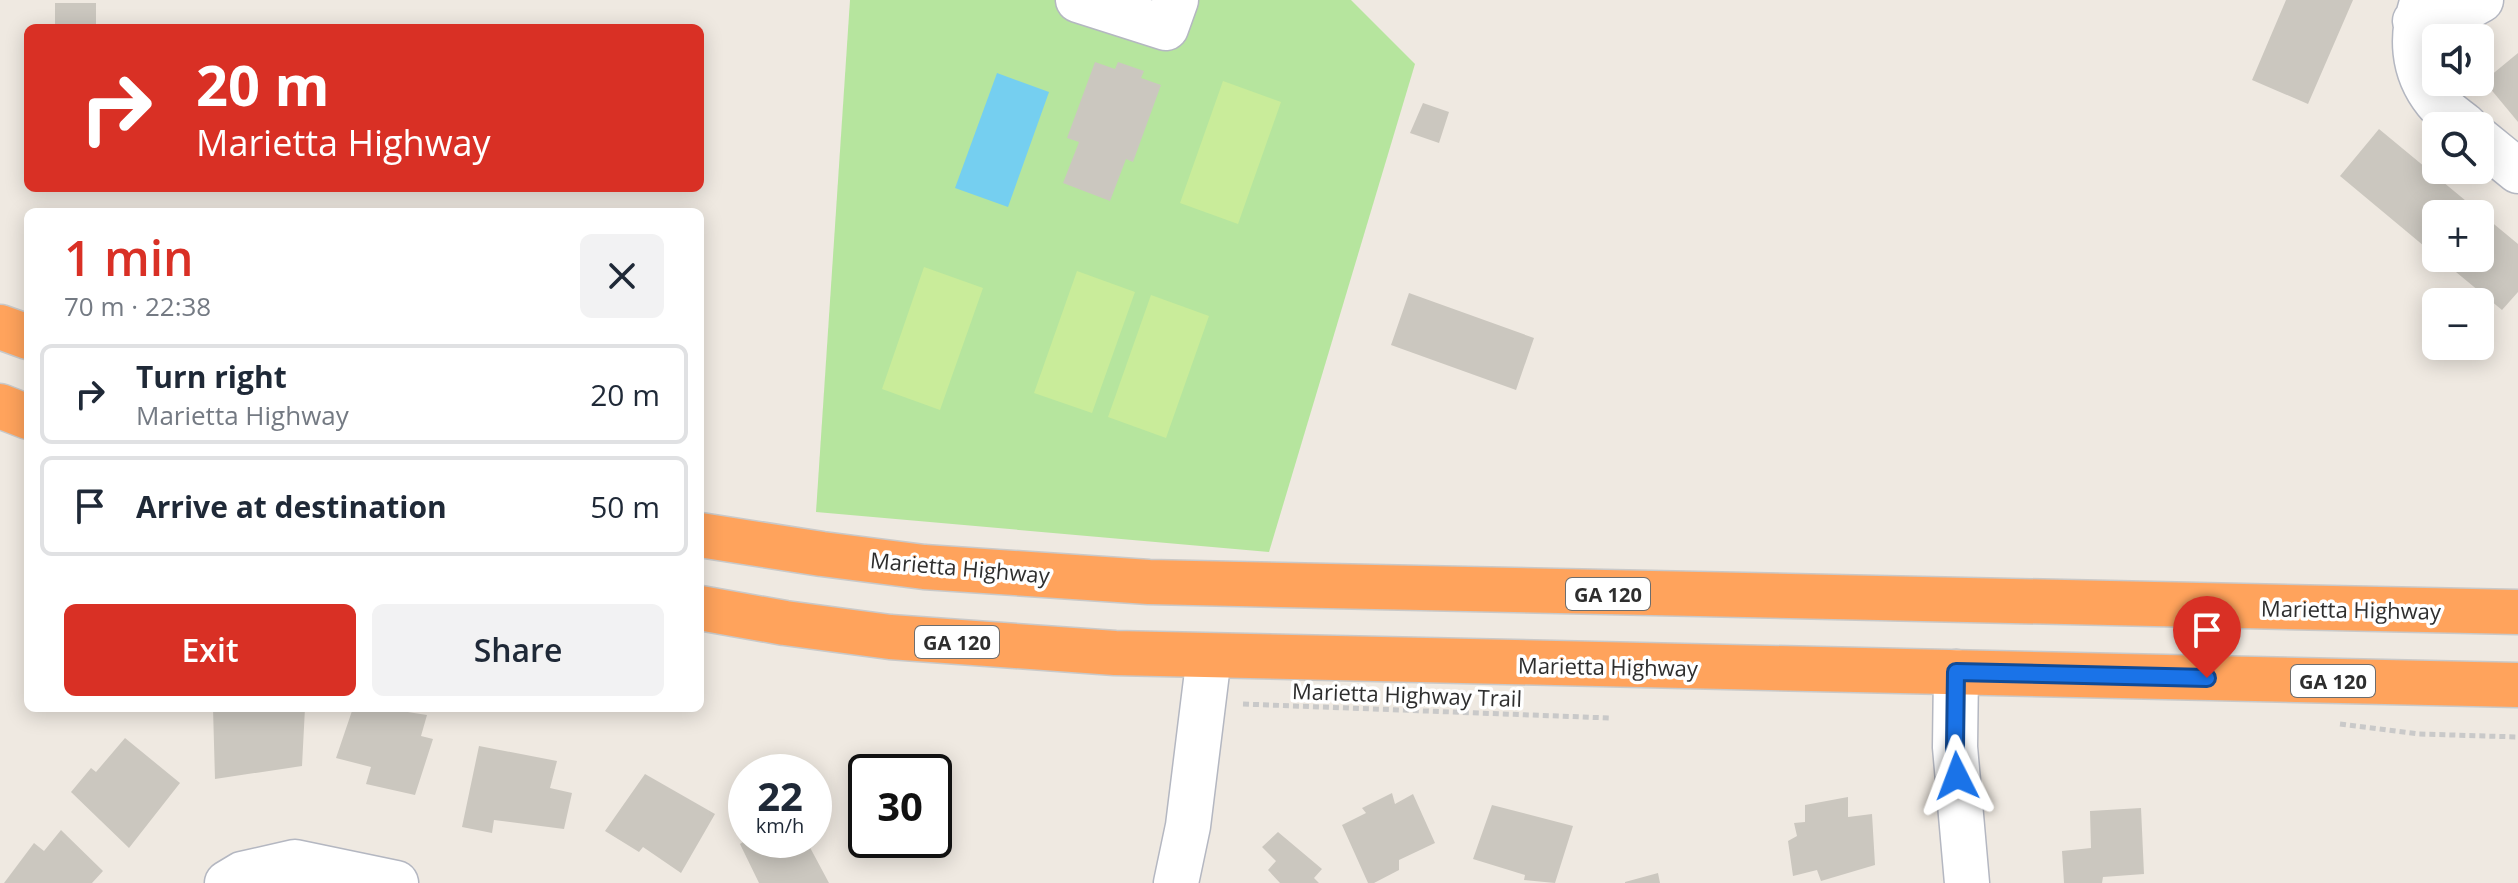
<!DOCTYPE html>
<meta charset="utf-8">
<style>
body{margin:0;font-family:"Open Sans",sans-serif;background:#f2f2f3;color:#1f2937;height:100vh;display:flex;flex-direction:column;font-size:30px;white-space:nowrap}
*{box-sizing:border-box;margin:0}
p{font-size:26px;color:#747a83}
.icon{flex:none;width:44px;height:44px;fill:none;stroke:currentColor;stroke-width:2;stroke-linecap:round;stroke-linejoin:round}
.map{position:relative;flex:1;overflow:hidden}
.drawer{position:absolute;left:24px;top:208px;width:680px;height:504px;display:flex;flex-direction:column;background:#fff;border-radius:12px;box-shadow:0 4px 20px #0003}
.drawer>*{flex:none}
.guide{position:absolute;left:24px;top:24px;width:680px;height:168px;border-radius:12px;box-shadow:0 4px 20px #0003;background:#d93025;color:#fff;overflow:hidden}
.tools{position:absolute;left:2422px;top:24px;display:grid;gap:16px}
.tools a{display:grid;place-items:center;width:72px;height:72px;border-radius:12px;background:#fff;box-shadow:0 4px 20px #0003;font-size:40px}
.speed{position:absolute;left:728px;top:754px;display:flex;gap:16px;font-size:40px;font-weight:700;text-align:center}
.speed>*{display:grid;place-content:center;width:104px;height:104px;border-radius:50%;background:#fff;box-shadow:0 4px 20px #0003;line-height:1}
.speed small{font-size:20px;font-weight:400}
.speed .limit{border:4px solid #111;border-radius:12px;background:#fff;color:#111}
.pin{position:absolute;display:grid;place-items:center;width:68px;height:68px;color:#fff;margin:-82px -34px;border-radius:50% 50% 50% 0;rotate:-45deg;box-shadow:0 0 8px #0007}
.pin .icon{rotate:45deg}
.me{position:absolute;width:88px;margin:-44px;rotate:357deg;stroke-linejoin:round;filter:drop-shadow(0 0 6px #0008)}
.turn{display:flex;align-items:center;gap:28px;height:168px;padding:0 40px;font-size:36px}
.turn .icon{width:104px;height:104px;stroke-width:2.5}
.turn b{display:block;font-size:56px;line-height:68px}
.round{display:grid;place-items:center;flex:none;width:84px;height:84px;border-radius:12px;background:#f2f2f3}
.head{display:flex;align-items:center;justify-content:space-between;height:136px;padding:0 40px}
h1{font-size:48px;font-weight:600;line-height:60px;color:#d93025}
.action{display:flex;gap:16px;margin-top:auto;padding:16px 40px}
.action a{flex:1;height:92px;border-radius:12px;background:#d93025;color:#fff;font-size:32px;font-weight:600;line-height:92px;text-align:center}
.action a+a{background:#f2f2f3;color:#1f2937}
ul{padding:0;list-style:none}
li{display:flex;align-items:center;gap:24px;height:100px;margin:0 16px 12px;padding:0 24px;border:4px solid #e0e1e3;border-radius:12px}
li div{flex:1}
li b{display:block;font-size:30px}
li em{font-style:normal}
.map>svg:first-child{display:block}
</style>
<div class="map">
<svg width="2518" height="883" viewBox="0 0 2518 883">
<rect width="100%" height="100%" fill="#efe9e1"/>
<path fill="#b6e59e" d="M850 0H1351L1415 64 1269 552 816 512Z"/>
<path fill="#c9ec9a" d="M1223 81 1281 102 1238 224 1180 203Z
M924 267 983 288 940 410 882 389Z
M1077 271 1135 292 1092 413 1034 393Z
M1151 295 1209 316 1166 438 1108 417Z"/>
<path fill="#75cff0" d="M997 73 1049 92 1008 207 955 188Z"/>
<path fill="#cbc7bf" d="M2286 0H2353L2308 104 2252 80Z
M55 3H96V28H55Z
M2518 53V122L2484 81Z
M1095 62 1115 69 1118 62 1144 71 1141 78 1161 85 1133 162 1126 159 1110 201 1063 183 1079 142 1067 138Z
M1423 103 1449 112 1439 143 1410 133Z
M2379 129 2518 244V292L2502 310 2439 258H2480V214H2436V256L2340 176Z
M1409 293 1534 338 1516 390 1391 345Z
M213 708H305L302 766 215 779Z
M353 708H382L427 715 421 736 433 739 415 795 366 784 371 767 336 758Z
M125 738 180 783 129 848 71 792 91 768 96 772Z
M479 746 557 761 550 788 572 793 564 829 494 820 492 833 462 827Z
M645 774 715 814 681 873 643 847 639 852 605 831Z
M1392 793 1395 804 1413 794 1435 843 1399 860V870L1374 883H1368L1342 825 1366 813 1362 808Z
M1848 797V817L1872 814 1875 865 1821 881 1817 870 1793 876 1788 841 1797 836 1794 823 1805 822V805Z
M1492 805 1573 826 1555 883 1524 880 1525 875 1473 859Z
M2141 808 2144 874 2103 877 2102 883H2064L2062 851 2091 848 2090 811Z
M61 830 103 871 92 883H4L34 843 44 851Z
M1278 832 1322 869 1314 878 1319 883H1280L1268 870 1276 861 1262 847Z
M746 840H806L829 883H759L740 844Z
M1658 873 1660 883H1625V882Z"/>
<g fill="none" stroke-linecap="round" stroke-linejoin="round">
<g stroke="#b4b7c1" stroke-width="47">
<path id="minor" d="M1078 0 1166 28 1176 0
M2423 0C2410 35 2412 71 2436 101 2443 110 2455 118 2465 126
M2415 21 2447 19 2481 0
M2480 140 2518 171
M1956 672 1955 747 1967 883
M227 883 242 874 295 862 396 883
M1176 883 1188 826 1209 656"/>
</g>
<g stroke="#c9c9c9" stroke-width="47">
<path id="highway" d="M0 327 28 337
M0 406 28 417
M700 535 822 554 924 567 1149 582 2518 612
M700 608 785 623 890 637 1115 653 2518 685"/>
</g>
<path stroke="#c9c9c9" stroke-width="5" stroke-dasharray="6 4" stroke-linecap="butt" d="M1243 704 1609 718
M2340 724 2419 734 2518 737"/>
<use href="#minor" stroke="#fff" stroke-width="44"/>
<use href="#highway" stroke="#ffa35c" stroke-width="44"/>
</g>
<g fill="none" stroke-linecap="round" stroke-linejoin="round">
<g stroke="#114b97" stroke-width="20">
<path id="route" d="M1957 776 1955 747 1956 672 2207 678"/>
</g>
<use href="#route" stroke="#1a73e8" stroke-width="14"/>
</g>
<g text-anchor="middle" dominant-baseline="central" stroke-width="7" stroke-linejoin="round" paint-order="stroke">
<g fill="#fff" stroke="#6d6d6d" stroke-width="2">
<rect x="1566" y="578" width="84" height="32" rx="6"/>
<rect x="915" y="626" width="84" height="32" rx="6"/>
<rect x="2291" y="665" width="84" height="32" rx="6"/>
</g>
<g font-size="20" font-weight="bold" fill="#2e2e2e">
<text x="1608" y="594">GA 120</text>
<text x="957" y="642">GA 120</text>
<text x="2333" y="681">GA 120</text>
</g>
<g font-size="22" fill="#2e2e2e" stroke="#fff">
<text transform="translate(960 567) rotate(5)">Marietta Highway</text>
<text transform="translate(2351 609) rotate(1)">Marietta Highway</text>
<text transform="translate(1608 666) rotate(1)">Marietta Highway</text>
<text transform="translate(1407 694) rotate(2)">Marietta Highway Trail</text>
</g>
</g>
</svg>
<div class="tools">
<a><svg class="icon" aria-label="sound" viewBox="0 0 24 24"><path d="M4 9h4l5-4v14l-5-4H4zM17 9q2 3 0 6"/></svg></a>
<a><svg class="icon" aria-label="search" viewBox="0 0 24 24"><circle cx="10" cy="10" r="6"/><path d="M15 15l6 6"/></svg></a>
<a>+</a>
<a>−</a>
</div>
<div class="speed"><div>22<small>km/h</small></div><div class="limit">30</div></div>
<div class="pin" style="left:2207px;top:678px;background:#d93025"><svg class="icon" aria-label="arrive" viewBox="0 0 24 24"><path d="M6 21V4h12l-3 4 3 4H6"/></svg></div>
<svg class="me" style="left:1957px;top:776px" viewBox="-20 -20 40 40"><path d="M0-17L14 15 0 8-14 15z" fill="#1a73e8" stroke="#fff" stroke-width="4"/></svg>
<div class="guide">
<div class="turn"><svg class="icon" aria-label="right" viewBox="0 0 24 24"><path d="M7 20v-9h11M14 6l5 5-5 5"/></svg><div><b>20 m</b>Marietta Highway</div></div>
</div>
<section class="drawer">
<div class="head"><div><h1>1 min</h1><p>70 m · 22:38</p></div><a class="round"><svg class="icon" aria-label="close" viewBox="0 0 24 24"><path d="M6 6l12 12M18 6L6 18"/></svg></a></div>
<ul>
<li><svg class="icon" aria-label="right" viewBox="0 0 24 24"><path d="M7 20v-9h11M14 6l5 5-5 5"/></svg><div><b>Turn right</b><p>Marietta Highway</p></div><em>20 m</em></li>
<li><svg class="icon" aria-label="arrive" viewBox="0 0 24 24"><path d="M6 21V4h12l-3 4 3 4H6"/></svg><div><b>Arrive at destination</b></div><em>50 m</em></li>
</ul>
<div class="action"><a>Exit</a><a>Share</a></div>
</section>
</div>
